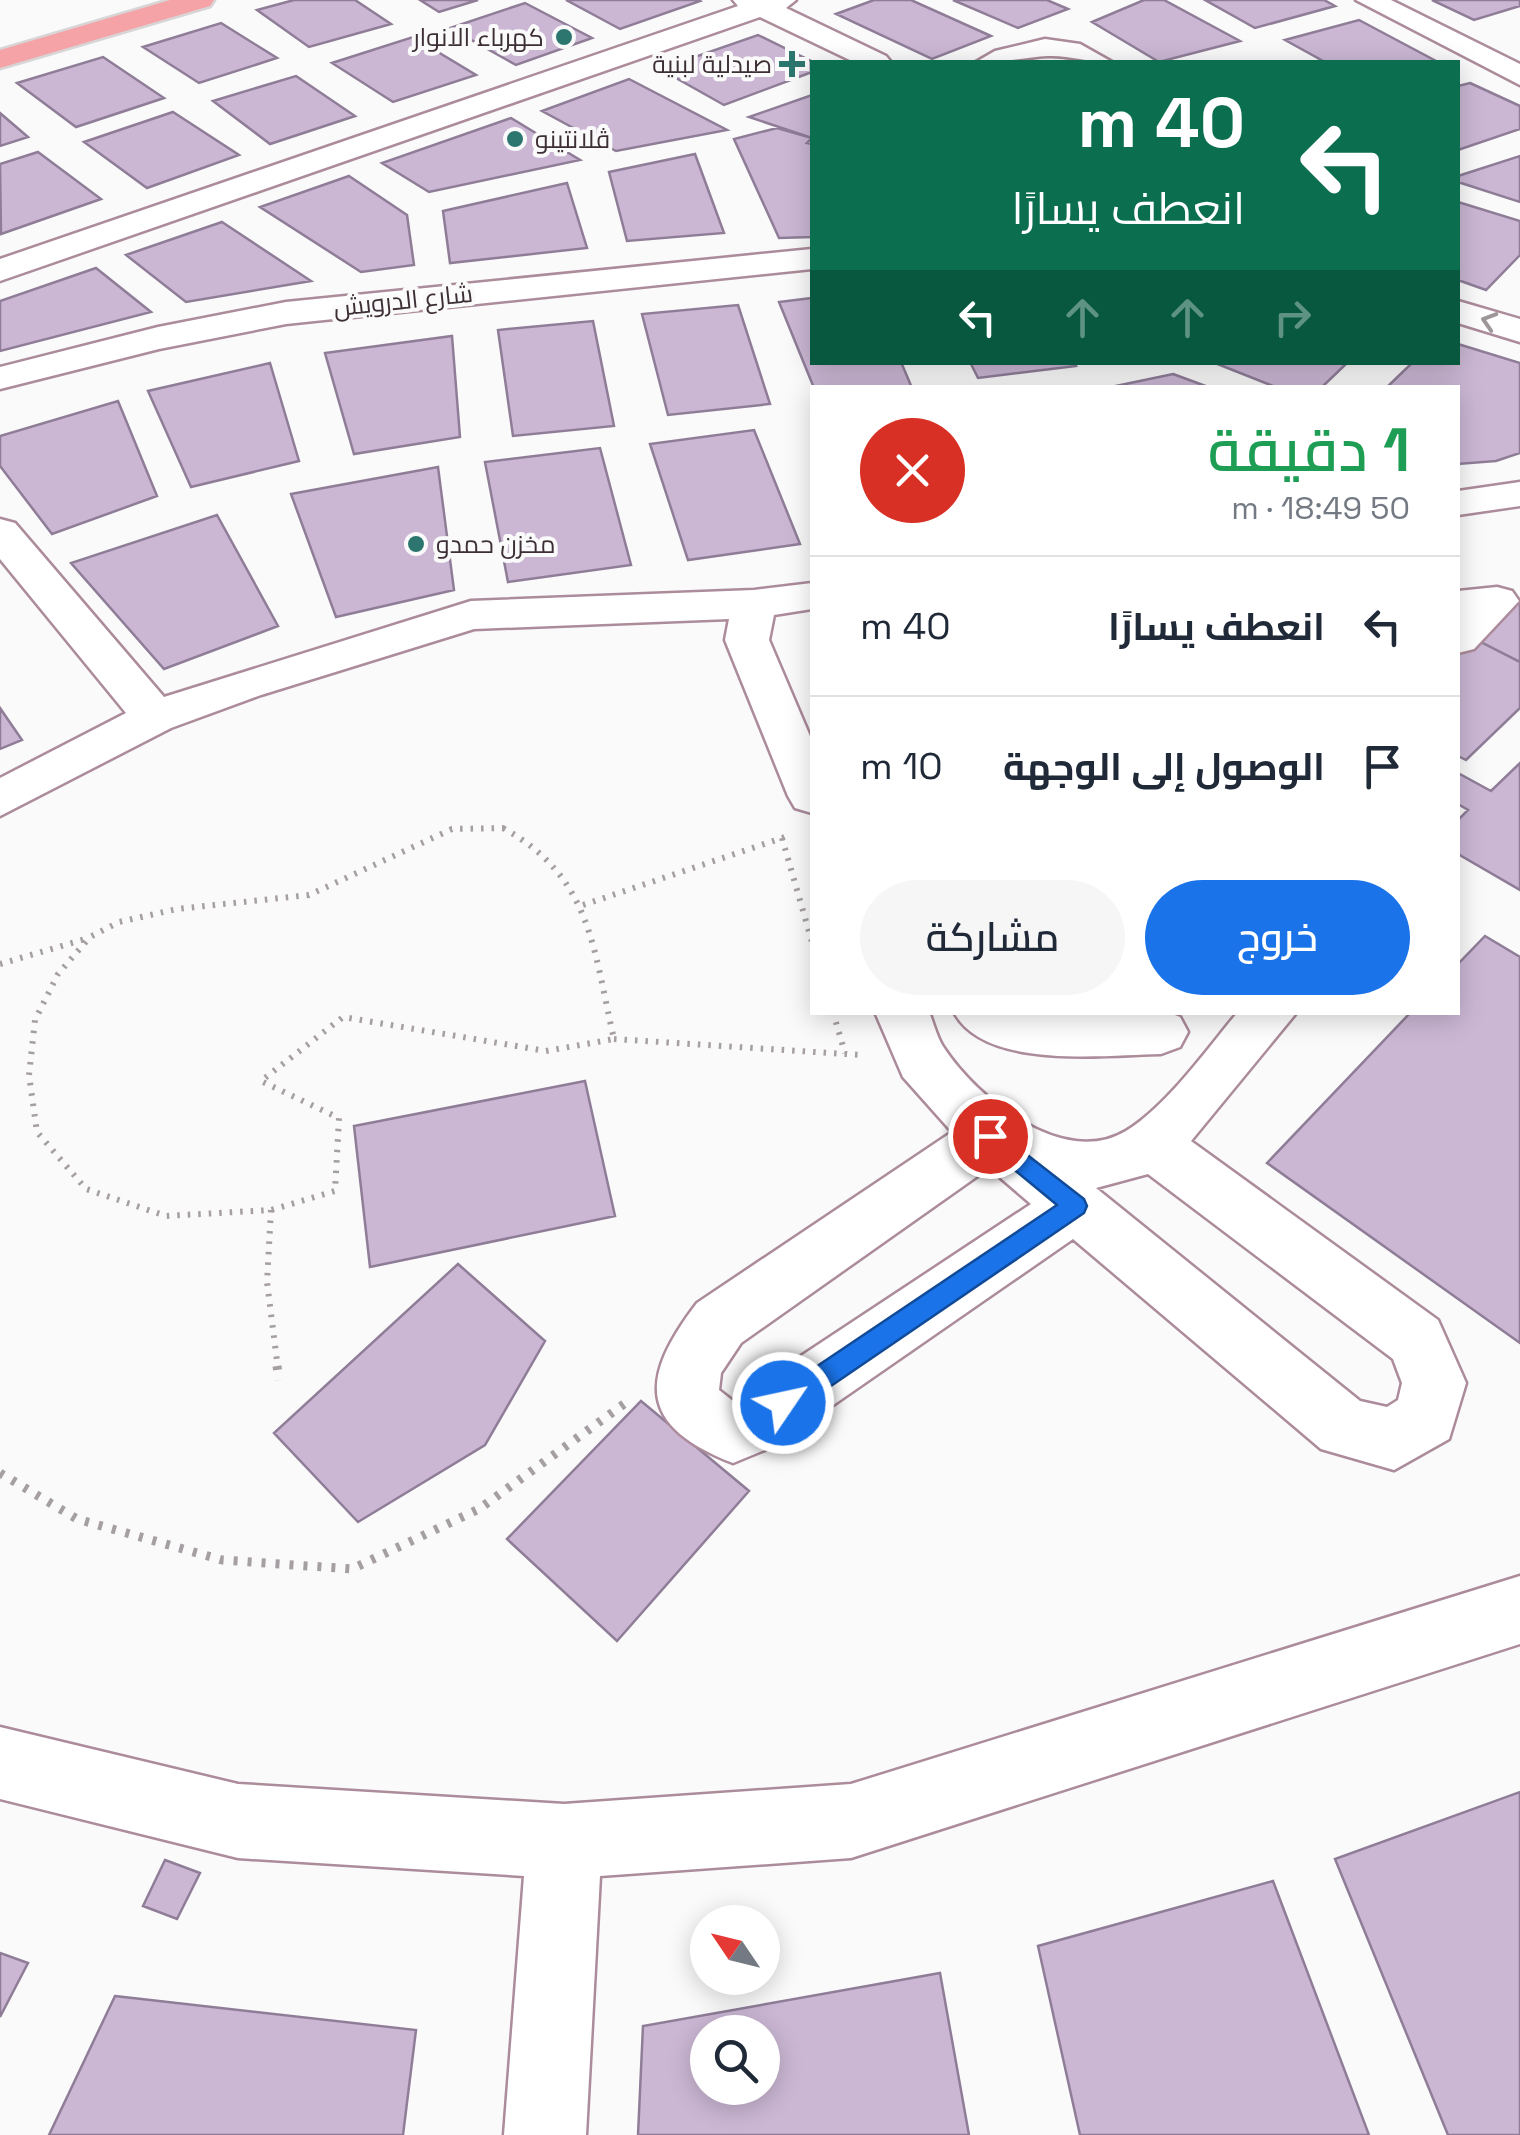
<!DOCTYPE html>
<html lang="ar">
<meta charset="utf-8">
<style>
body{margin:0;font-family:"Space Grotesk",Cairo,sans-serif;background:#f6f6f7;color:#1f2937;direction:rtl;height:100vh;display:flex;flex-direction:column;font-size:38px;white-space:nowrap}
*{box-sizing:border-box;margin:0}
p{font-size:32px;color:#747a83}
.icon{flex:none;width:55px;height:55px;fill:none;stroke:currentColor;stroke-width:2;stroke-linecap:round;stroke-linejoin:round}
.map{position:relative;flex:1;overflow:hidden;direction:ltr}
.details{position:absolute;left:810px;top:385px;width:650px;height:630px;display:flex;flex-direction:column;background:#fff;border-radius:0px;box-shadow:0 5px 25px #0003;direction:rtl}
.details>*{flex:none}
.top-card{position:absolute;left:810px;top:60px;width:650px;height:305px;border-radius:0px;box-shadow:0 5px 25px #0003;direction:rtl;background:#0b6e4f;color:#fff;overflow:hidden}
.needle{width:65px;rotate:305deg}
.buttons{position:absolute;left:690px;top:1905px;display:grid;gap:20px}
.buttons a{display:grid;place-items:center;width:90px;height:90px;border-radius:50%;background:#fff;box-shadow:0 5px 25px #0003;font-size:50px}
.pin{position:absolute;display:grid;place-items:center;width:85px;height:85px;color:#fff;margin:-42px;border:5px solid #fff;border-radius:50%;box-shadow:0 2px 10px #0007}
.me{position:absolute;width:110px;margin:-55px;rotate:56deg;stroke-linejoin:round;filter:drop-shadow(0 0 8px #0008)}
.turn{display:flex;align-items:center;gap:35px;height:210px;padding:0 50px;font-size:45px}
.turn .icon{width:130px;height:130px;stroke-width:2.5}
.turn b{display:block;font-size:70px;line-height:85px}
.lanes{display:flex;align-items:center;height:95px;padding:0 50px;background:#0003;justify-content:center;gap:50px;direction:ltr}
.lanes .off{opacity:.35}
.round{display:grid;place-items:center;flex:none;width:105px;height:105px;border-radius:52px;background:#f6f6f7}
.overview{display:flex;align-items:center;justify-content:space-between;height:170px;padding:0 50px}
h1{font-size:60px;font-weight:600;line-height:75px;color:#1e9e55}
.cta{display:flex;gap:20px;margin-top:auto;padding:20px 50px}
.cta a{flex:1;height:115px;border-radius:60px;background:#1a73e8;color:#fff;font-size:40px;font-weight:600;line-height:115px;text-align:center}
.cta a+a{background:#f6f6f7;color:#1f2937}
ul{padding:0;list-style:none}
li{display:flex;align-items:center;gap:30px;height:140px;padding:0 50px;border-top:2px solid #e0e1e3}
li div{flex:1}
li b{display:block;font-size:38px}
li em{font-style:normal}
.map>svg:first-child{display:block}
</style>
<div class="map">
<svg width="1520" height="2135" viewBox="0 0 1520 2135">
<rect width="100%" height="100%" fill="#fafafa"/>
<path fill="#cbb7d4" stroke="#8f7d98" stroke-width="2.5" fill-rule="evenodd" d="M294 0H355L391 24 309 47 257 10Z
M420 0H478L439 12Z
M566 0H698L700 1 620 29Z
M874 0H911L991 36 932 59 836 14Z
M953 0H1047L1068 9 1018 28Z
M1144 0H1164L1240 41 1159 62 1092 22Z
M1205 0H1324L1335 6 1255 28Z
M1432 0H1520V6L1474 20Z
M525 3 592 38 516 65 450 28Z
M1359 20 1438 62H1325L1285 40Z
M221 23 277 58 199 83 143 47Z
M758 35 813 62 812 72 724 105 660 69Z
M413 37 476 75 393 102 332 63Z
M103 57 164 98 76 127 17 83Z
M296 76 355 116 270 144 213 101Z
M629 79 727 130 616 151 542 111Z
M1470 83 1520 106V129L1458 150V86Z
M812 95V138L749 117Z
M173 112 239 155 147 188 84 142Z
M0 113 28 137 0 146Z
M511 118 580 160 429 192 382 163Z
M777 128 812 138 807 143 812 144V237L779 238 734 139Z
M38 152 101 199 1 234 0 164Z
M695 154 724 233 627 241 609 172Z
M1520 156V202L1458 182V176Z
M349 176 407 215 414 265 361 272 260 207Z
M567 183 587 248 450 263 443 211Z
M1458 202 1520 221V255L1486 290 1458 280Z
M222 222 311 281 186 302 126 255Z
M96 268 151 312 0 351V301Z
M812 298V362H901L912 388H814L779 302Z
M738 305 770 404 668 415 642 314Z
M593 321 614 426 513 436 498 330Z
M452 336 460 437 354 454 325 353Z
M1458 344 1520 363V453L1496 461 1458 464V388H1386L1413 362H1458Z
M970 362H1074L1076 366 978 378Z
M1348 362 1321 388H1278L1215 363Z
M270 363 299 461 191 487 148 391Z
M1173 374 1211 388 1111 387Z
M118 401 157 496 52 534 0 466V436Z
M754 430 800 544 688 560 650 444Z
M600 448 631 565 508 582 485 462Z
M438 467 454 590 336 617 291 494Z
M217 515 278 626 164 669 71 563Z
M1516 599 1520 601V662L1473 638Z
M1473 638 1520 662V708L1466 760 1458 756V651Z
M0 708 22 740 0 749Z
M1520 763V890L1458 854V820L1468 810 1458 804V773L1491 791Z
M1485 936 1520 957V1343L1267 1163 1411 1012H1458V964Z
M585 1081 615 1216 370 1267 354 1126Z
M458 1264 545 1341 485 1445 358 1522 274 1433Z
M641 1401 749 1491 617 1641 507 1539Z
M1520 1792V2135H1448L1335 1859Z
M165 1860 200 1873 177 1919 143 1906Z
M1273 1881 1369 2135H1080L1038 1946Z
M0 1953 28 1963 0 2017Z
M940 1973 969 2135H638L643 2026ZM708 2032H762V2088H708Z
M115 1996 416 2030 403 2135H49Z"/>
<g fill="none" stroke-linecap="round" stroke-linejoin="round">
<g stroke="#ac8b9b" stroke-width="5">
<path id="minor" d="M733 0H796L786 8 886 56 891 62H854L760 17 0 281V259L738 6Z
M1356 0H1391L1520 64V85Z
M1045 39 1080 44 1112 62C1089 63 1070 55 1048 56 1024 57 1001 64 976 62L995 51Z
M812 249V269L286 324 159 349 0 389V367L158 327 286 302Z
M1458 301 1520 319V342L1458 323Z
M1520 482V506L1458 515V491Z
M0 519 15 523 164 697 471 601 754 590 812 583V609L774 615 769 640 812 741V813L795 808 788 796 725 640 729 619 474 629 261 695 171 728 0 816V778L126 713 0 559Z
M1497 587 1512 591 1519 601 1474 649 1458 653V591Z
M875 1012H929C934 1024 937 1038 944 1048 977 1098 1063 1169 1126 1131 1167 1106 1207 1049 1238 1012H1297L1191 1141 1438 1320 1466 1383 1449 1439 1394 1470 1321 1449 1073 1239 774 1446 733 1463C638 1426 639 1379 697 1303L952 1132 903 1077ZM989 1168 1031 1204 733 1401 719 1390 721 1373 741 1343ZM1148 1174 1393 1359 1402 1383 1398 1400 1387 1407 1360 1401 1096 1188Z
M954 1012H1167L1180 1017 1188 1032 1180 1047 1161 1054C1105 1055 984 1070 954 1012Z
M1520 1576V1644L851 1858 600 1876 586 2135H504L524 1876 238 1858 0 1799V1727L238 1784 564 1804 851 1784Z"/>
</g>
<g stroke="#d8d5d7" stroke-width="5">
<path id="major" d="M170 0H214L210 6 0 68V50Z"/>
</g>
<path stroke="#a59ea2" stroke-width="6" stroke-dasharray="2.5 8" stroke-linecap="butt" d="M503 828C592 877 593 949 614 1039L546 1051 343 1017 261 1081 339 1118 335 1191 271 1210 166 1216 86 1189 37 1132 29 1075 35 1020 58 974 90 937 119 922 177 909 309 895 452 829Z
M782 838 812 942
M583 905 785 837
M0 964 89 938
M833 1012 845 1053
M614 1039 861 1055
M271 1210 267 1282 278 1369"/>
<path stroke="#a59ea2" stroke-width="9" stroke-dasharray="4 10" stroke-linecap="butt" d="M277 1366 279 1380
M0 1473 77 1519 222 1560 352 1569 479 1509 631 1399"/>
<use href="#minor" fill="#fff" fill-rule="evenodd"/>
<use href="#major" fill="#f6a3a7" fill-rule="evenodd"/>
</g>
<defs><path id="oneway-chevron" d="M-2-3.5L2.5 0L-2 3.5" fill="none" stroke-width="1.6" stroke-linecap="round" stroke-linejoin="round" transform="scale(2.5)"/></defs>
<use stroke="#9e979a" href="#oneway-chevron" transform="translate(1489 321) rotate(-163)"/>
<path fill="#1a73e8" stroke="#114b97" stroke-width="2.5" d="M990 1126 1084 1199 1087 1206 1084 1213 793 1412 783 1416 774 1412 770 1403 774 1395 1057 1205 982 1143V1129Z"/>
<g fill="#2d756f" stroke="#fafafa" stroke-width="4">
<circle cx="564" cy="37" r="10"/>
<path d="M787 49h10v10h10v10h-10v10h-10v-10h-10v-10h10z"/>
<circle cx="515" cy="139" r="10"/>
<circle cx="416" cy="544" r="10"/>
</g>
<g text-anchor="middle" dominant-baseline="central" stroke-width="8" stroke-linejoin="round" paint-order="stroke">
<g font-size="25" fill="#3d2f36" stroke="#fafafa" text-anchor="end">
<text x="544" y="37">كهرباء الانوار</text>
<text x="772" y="64">صيدلية لبنية</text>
<text x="535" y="139" text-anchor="start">ڤلانتينو</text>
<text x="436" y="544" text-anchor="start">مخزن حمدو</text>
</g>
<g font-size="25" fill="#3d2f36" stroke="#fafafa">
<text transform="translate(403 300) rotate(-6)">شارع الدرويش</text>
</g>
</g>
</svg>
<div class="buttons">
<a><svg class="needle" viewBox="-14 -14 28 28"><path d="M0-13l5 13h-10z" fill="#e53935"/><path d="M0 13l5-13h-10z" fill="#747a83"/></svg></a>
<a><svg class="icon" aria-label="search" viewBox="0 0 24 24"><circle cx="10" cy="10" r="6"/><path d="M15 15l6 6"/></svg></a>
</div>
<div class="pin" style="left:990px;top:1136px;background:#d93025"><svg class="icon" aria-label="arrive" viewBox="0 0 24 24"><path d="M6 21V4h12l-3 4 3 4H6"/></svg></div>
<svg class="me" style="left:783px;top:1403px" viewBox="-20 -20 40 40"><circle r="17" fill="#1a73e8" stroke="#fff" stroke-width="3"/><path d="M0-11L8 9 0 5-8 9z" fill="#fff"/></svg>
<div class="top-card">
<div class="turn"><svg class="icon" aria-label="left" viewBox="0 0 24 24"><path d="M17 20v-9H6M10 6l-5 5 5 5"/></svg><div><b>40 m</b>انعطف يسارًا</div></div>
<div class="lanes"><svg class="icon" aria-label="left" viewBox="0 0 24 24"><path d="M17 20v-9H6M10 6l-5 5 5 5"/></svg><svg class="icon off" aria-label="ahead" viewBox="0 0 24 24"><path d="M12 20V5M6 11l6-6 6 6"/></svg><svg class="icon off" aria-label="ahead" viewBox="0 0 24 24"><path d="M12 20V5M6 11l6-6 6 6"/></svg><svg class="icon off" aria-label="right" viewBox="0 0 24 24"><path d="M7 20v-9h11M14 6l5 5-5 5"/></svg></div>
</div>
<section class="details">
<div class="overview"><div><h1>1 دقيقة</h1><p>50 m · 18:49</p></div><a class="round" style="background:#d93025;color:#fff"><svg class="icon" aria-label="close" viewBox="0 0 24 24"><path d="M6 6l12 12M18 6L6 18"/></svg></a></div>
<ul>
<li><svg class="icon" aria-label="left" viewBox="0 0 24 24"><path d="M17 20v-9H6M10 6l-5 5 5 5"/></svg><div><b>انعطف يسارًا</b></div><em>40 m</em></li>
<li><svg class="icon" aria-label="arrive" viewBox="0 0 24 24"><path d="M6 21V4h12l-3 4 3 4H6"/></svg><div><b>الوصول إلى الوجهة</b></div><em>10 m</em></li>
</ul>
<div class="cta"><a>خروج</a><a>مشاركة</a></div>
</section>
</div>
